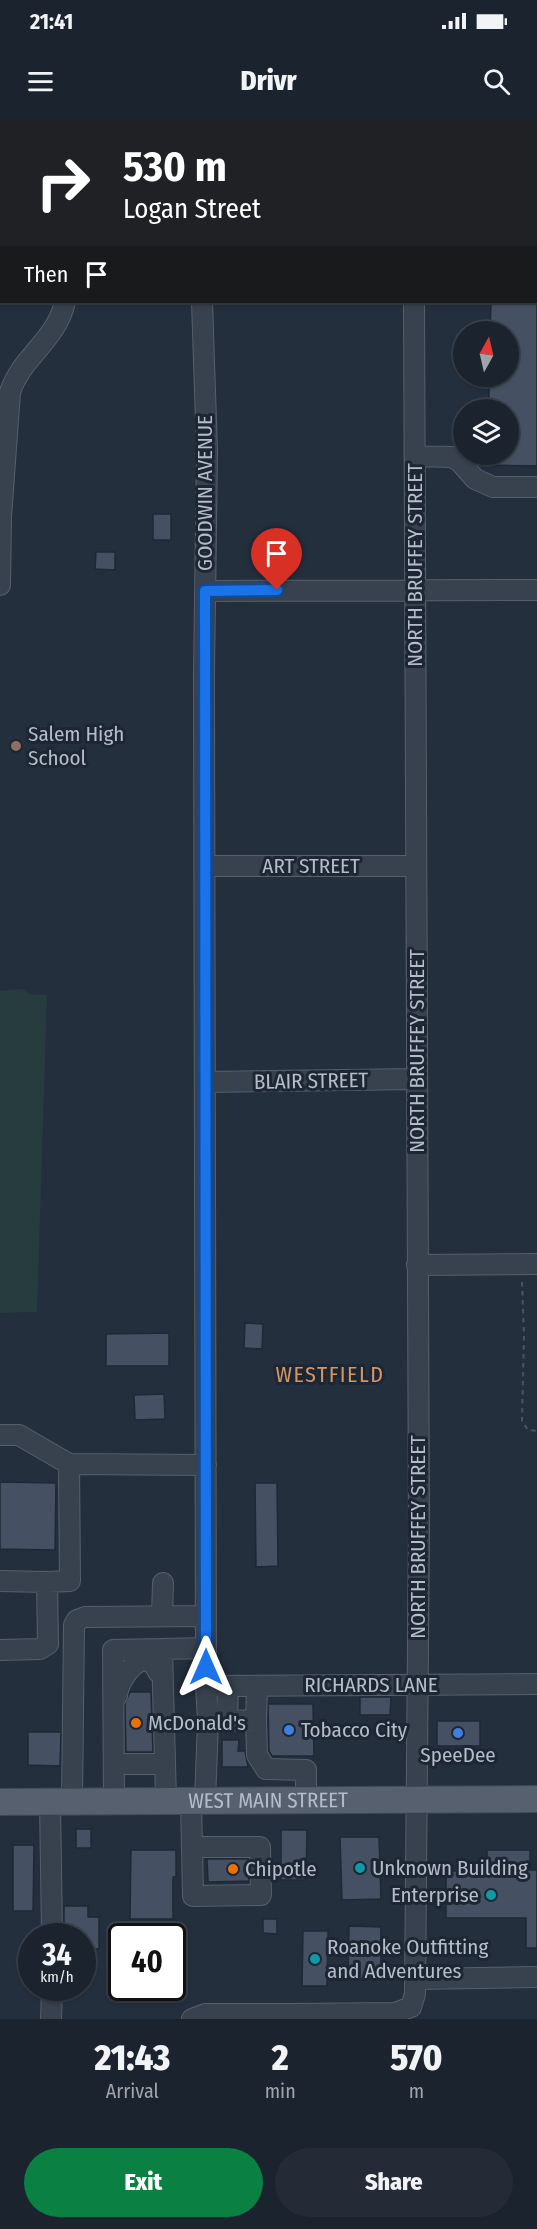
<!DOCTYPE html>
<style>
body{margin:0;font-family:"Fira Sans Condensed",sans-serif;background:#242b36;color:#f1f3f6;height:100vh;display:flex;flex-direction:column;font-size:22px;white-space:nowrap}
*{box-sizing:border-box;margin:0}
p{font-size:20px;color:#a0a4aa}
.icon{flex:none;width:33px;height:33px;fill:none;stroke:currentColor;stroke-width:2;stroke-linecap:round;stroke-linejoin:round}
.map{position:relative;height:1899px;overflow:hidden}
.drawer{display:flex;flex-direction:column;background:#1b232e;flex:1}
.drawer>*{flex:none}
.banner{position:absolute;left:0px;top:0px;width:537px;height:183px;box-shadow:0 2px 4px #0004,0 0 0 2px #39404a;background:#202124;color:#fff;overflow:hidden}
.needle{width:39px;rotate:8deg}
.tools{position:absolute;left:453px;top:201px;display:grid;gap:12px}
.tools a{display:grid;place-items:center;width:66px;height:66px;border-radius:50%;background:#1b232e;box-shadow:0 2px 4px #0004,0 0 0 2px #39404a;font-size:30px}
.speed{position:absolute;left:18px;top:1803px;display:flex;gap:12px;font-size:30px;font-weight:700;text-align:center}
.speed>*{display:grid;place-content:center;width:78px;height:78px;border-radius:50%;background:#1b232e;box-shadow:0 2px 4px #0004,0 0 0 2px #39404a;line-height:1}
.speed small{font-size:15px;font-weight:400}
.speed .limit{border:3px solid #111;border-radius:9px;background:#fff;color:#111}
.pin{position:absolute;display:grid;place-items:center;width:51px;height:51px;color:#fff;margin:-62px -26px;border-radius:50% 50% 50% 0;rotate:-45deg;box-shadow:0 0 6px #0007}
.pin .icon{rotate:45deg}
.me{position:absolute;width:66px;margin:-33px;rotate:0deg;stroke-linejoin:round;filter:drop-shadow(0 0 4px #0008)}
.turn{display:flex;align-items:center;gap:21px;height:126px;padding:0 24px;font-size:27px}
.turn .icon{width:78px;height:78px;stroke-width:2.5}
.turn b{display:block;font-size:42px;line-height:51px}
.then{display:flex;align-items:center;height:57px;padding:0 24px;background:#0003;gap:12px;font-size:22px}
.eta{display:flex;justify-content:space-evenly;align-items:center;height:102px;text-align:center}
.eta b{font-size:36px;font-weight:800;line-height:42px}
.button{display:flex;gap:12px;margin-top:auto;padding:12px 24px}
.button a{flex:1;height:69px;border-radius:36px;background:#0b8043;color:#fff;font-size:24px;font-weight:800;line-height:69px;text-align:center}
.button a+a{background:#242b36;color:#f1f3f6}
.status{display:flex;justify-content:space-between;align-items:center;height:42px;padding:0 30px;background:#1b232e;direction:ltr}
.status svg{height:16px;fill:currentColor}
header{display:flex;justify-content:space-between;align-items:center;height:78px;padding:0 24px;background:#1b232e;font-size:27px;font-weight:800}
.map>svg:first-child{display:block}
</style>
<div class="status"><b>21:41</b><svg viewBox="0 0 49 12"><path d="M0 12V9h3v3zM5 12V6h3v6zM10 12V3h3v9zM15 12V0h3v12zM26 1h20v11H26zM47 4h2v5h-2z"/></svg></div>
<header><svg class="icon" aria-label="menu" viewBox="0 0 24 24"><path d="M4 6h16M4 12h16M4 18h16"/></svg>Drivr<svg class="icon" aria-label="search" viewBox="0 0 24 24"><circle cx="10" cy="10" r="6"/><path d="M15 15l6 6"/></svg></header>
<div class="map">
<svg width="537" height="1899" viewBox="0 0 537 1899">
<rect width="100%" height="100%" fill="#242f3e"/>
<path fill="#263c3f" d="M22 869 30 874 47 875 37 1192 0 1193V871Z"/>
<path fill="#455162" stroke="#1f2835" stroke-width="1.5" d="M491 182H537V346L487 345 488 334H508V290H489V256H508V212H490Z
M153 394H171V420H153Z
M96 432H115V450L95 449Z
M245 1203 263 1204 262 1229 244 1228Z
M169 1213V1246H106V1214Z
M164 1274 165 1299 135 1300 134 1275Z
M0 1362 56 1363 55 1430 0 1429Z
M255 1363H277L278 1446 256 1447Z
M130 1572H151L153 1632H126L125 1584Z
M360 1577H391L390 1595H360Z
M268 1584H313L314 1636H272L269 1631Z
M437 1601H480V1626H437Z
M28 1612H61L60 1646 28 1645Z
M222 1620H239L238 1631H245L248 1647H222Z
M76 1709H91V1728H76Z
M281 1710H307L306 1760H281Z
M340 1717H379L381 1779 342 1780Z
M13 1725H34L33 1791H13Z
M131 1730H176V1757H173V1799H130Z
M487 1730H530V1750H537V1828H526V1798H446V1751H487Z
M207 1739H248L249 1761 208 1762Z
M64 1786H88V1797H99V1829H82V1816H64Z
M263 1799H277V1814L263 1813Z
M349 1806 381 1807V1859H348Z
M303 1811H328L327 1866H302Z"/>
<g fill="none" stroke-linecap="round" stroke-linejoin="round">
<g stroke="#565f6c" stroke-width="22">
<path id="minor" d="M56 0V2
M200 0V2
M417 2V0
M202 182 207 331 204 554 206 1566 208 1600 205 1681
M415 336 452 337 460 342 475 359 493 367H537
M0 465 1 397 10 272C22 236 56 221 65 182
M205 471 537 470
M205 746H416
M205 962 417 959
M417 1145 537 1144
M0 1315H19L69 1344 206 1345
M0 1461 47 1462 48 1524 40 1529 0 1530
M47 1462 70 1461 69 1344
M162 1496 163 1463
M162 1529 206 1528
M206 1566 537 1564
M228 1566 227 1600 256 1601 257 1566
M117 1576C118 1558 145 1522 158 1552
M256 1601 257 1635 266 1649 306 1650V1680
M114 1644H165
M50 1681 52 1816
M72 1681 74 1505 77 1500 85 1497 206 1496
M114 1681 113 1530 162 1529 166 1680
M191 1681 193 1776 261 1775 260 1727H192
M416 1859 537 1857
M51 1899 52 1868
M192 1899 205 1894H292
M292 1899V1894L395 1893 411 1887 415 1874 419 1408 414 182"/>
</g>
<g stroke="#414a57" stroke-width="28">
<g id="major">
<path id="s1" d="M0 1682 537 1679"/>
</g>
</g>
<path stroke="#44595c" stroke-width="2" stroke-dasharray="4.5 4.5" stroke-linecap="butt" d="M522 1162 524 1215 522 1301 528 1310 537 1311"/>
<use href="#minor" stroke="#38414e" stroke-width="20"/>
<use href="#major" stroke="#56606e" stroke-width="26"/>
</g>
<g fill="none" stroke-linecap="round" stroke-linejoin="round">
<g stroke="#114b97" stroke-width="15">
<path id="route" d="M206 1547 205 471 277 470"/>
</g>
<use href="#route" stroke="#1a73e8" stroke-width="10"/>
</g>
<circle fill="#8d6e63" stroke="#1d2633" stroke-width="2" cx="16" cy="626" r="6"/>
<g fill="#e8710a" stroke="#1d2633" stroke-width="2">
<circle cx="136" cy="1603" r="6"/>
<circle cx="233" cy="1749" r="6"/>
</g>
<g fill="#3f7fe0" stroke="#1d2633" stroke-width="2">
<circle cx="289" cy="1610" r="6"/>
<circle cx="458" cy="1613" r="6"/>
</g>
<g fill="#0f9aa8" stroke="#1d2633" stroke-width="2">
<circle cx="360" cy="1748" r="6"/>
<circle cx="491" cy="1775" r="6"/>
<circle cx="315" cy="1839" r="6"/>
</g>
<g text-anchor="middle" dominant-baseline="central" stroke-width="6" stroke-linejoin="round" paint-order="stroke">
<g font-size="21" fill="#b4bcc9" stroke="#1d2633">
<text transform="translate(205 373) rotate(-90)">GOODWIN AVENUE</text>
<text transform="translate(415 445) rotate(-90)">NORTH BRUFFEY STREET</text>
<text x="311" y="746">ART STREET</text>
<text transform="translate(417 931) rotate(-90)">NORTH BRUFFEY STREET</text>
<text transform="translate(311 961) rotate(-1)">BLAIR STREET</text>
<text transform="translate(418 1417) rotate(-90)">NORTH BRUFFEY STREET</text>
<text x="371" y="1565">RICHARDS LANE</text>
<text stroke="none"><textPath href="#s1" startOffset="268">WEST MAIN STREET</textPath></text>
</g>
<g font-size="21" fill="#b4bcc9" stroke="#1d2633" text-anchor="start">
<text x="28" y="614">Salem High<tspan x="28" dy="24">School</tspan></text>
<text x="148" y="1603">McDonald's</text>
<text x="301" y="1610">Tobacco City</text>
<text x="458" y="1635" text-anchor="middle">SpeeDee</text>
<text x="372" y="1748">Unknown Building</text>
<text x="245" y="1749">Chipotle</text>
<text x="479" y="1775" text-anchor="end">Enterprise</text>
<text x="327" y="1827">Roanoke Outfitting<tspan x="327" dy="24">and Adventures</tspan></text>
</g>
<g font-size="22" letter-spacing="1.5" fill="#d59563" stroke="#1d2633">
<text x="330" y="1254">WESTFIELD</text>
</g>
</g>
</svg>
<div class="tools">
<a><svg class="needle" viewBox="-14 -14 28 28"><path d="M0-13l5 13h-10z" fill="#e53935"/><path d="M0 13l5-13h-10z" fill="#a0a4aa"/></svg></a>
<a><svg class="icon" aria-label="layers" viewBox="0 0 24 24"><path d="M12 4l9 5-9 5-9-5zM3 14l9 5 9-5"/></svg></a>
</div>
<div class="speed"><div>34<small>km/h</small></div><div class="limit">40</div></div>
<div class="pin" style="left:277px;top:470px;background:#d93025"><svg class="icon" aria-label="arrive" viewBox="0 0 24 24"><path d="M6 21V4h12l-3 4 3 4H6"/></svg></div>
<svg class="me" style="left:206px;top:1547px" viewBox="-20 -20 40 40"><path d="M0-17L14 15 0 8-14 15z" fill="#1a73e8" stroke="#fff" stroke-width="4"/></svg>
<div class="banner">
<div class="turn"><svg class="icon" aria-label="right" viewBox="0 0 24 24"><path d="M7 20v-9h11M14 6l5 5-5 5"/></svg><div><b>530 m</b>Logan Street</div></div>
<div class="then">Then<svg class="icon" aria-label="arrive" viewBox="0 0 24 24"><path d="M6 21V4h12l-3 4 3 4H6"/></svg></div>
</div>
</div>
<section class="drawer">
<div class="eta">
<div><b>21:43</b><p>Arrival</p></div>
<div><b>2</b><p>min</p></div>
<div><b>570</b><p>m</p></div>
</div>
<div class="button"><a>Exit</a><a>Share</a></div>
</section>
